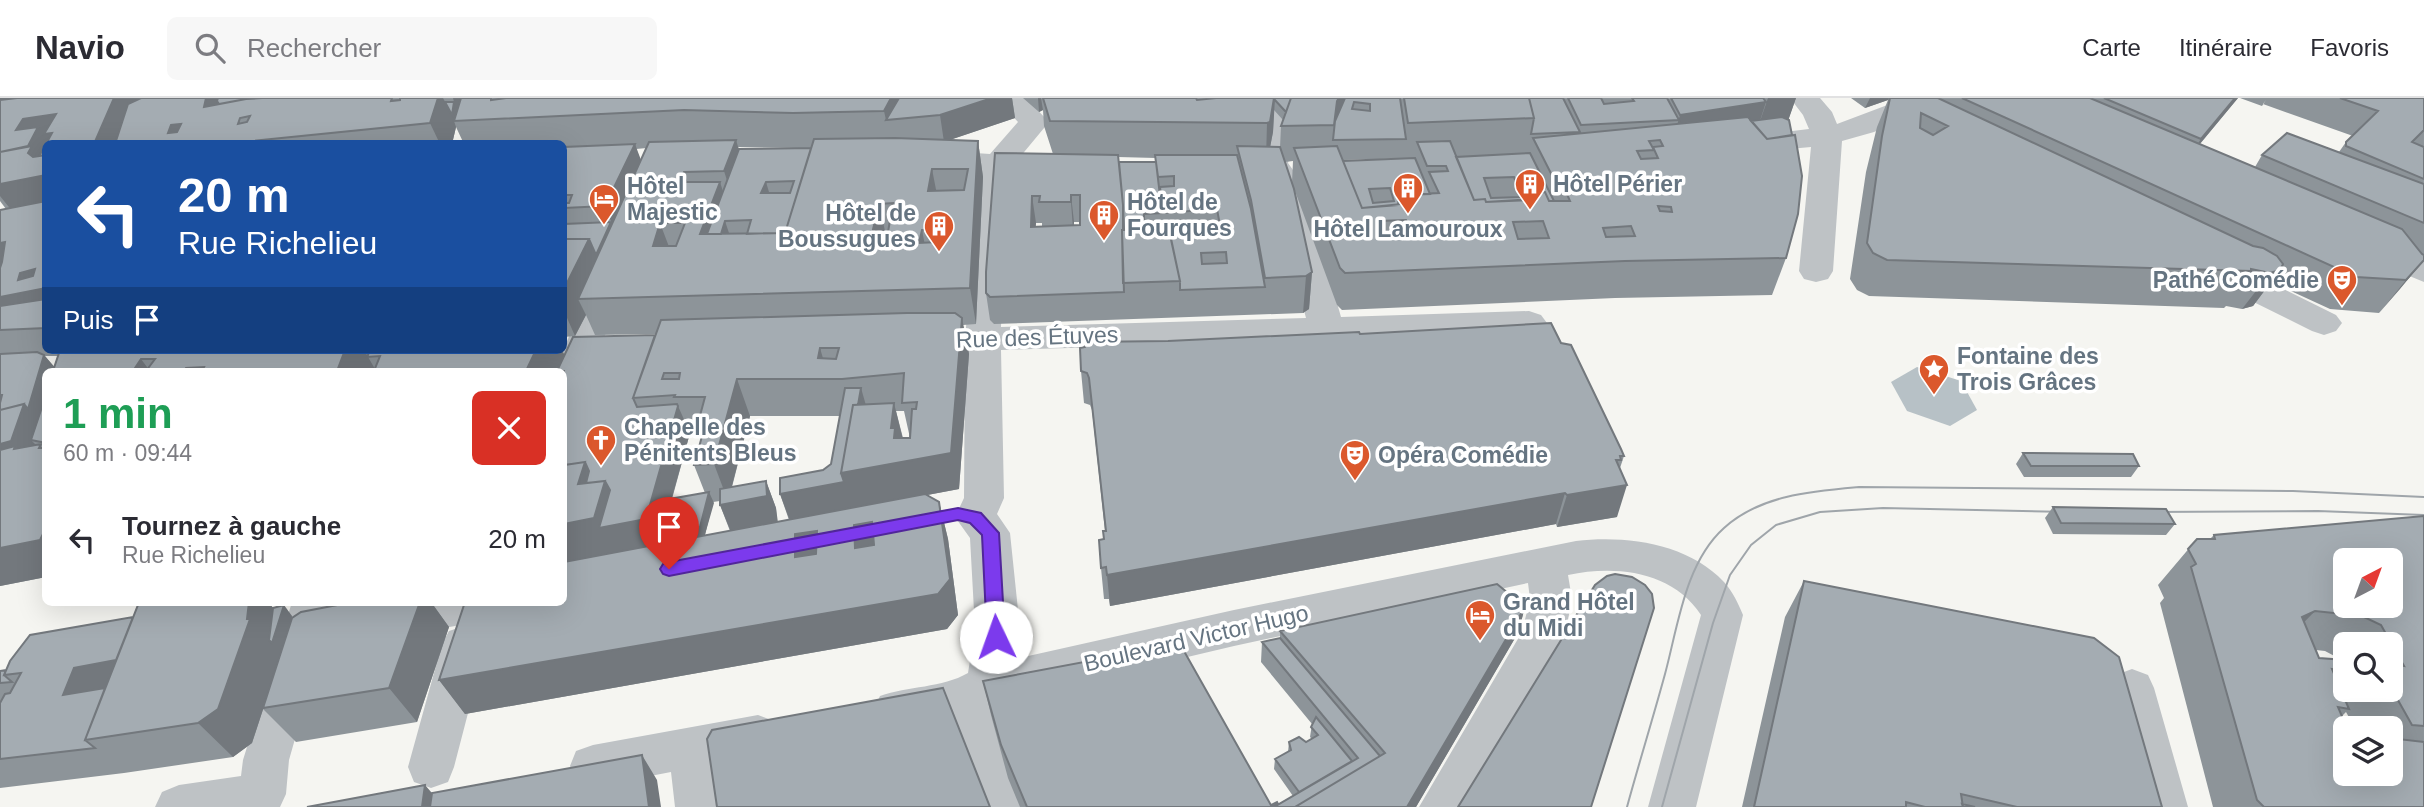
<!DOCTYPE html>
<html lang="fr">
<meta charset="utf-8">
<style>
body{margin:0;font-family:Helvetica,sans-serif;background:#f7f7f7;color:#2b2b33;height:100vh;display:flex;flex-direction:column;font-size:26px;white-space:nowrap}
*{box-sizing:border-box;margin:0}
p{font-size:23px;color:#7c7c81}
.icon{flex:none;width:38px;height:38px;fill:none;stroke:currentColor;stroke-width:2;stroke-linecap:round;stroke-linejoin:round}
.map{position:relative;flex:1;overflow:hidden}
.sheet{position:absolute;left:42px;top:270px;width:525px;height:238px;display:flex;flex-direction:column;background:#fff;border-radius:10px;box-shadow:0 7px 28px #0002}
.sheet>*{flex:none}
.banner{position:absolute;left:42px;top:42px;width:525px;height:214px;border-radius:10px;box-shadow:0 7px 28px #0002;background:#1a4fa0;color:#fff;overflow:hidden}
.needle{width:46px;rotate:41deg}
.controls{position:absolute;left:2333px;top:450px;display:grid;gap:14px}
.controls a{display:grid;place-items:center;width:70px;height:70px;border-radius:10px;background:#fff;box-shadow:0 7px 28px #0002;font-size:35px}
.pin{position:absolute;display:grid;place-items:center;width:60px;height:60px;color:#fff;margin:-72px -30px;border-radius:50% 50% 50% 0;rotate:-45deg;box-shadow:0 0 7px #0007}
.pin .icon{rotate:45deg}
.me{position:absolute;width:77px;margin:-38px;rotate:357deg;stroke-linejoin:round;filter:drop-shadow(0 0 5px #0008)}
.turn{display:flex;align-items:center;gap:24px;height:147px;padding:0 21px;font-size:32px}
.turn .icon{width:91px;height:91px;stroke-width:2.5}
.turn b{display:block;font-size:49px;line-height:60px}
.then{display:flex;align-items:center;height:66px;padding:0 21px;background:#0003;gap:14px;font-size:26px}
.round{display:grid;place-items:center;flex:none;width:74px;height:74px;border-radius:10px;background:#f7f7f7}
.summary{display:flex;align-items:center;justify-content:space-between;height:119px;padding:0 21px}
h1{font-size:42px;font-weight:800;line-height:52px;color:#1e9e55}
ul{padding:0;list-style:none}
li{display:flex;align-items:center;gap:21px;height:105px;padding:0 21px}
li div{flex:1}
li b{display:block;font-size:26px}
li em{font-style:normal}
header{display:flex;align-items:center;gap:42px;box-sizing:border-box;height:98px;padding:0 35px;background:#fff;border-bottom:2px solid #e1e1e2}
header strong{font-size:33px}
nav{display:flex;gap:38px;margin-inline-start:auto;font-size:24px}
.search{width:490px;height:63px;background:#f7f7f7;display:flex;align-items:center;gap:18px;box-sizing:border-box;padding:0 24px;border-radius:10px;color:#7c7c81;font-size:26px}
.map>svg:first-child{display:block}
</style>
<header>
<strong>Navio</strong>
<div class="search"><svg class="icon" aria-label="search" viewBox="0 0 24 24"><circle cx="10" cy="10" r="6"/><path d="M15 15l6 6"/></svg>Rechercher</div>
<nav><a>Carte</a><a>Itinéraire</a><a>Favoris</a></nav>
</header>
<div class="map">
<svg width="2424" height="709" viewBox="0 0 2424 709">
<rect width="100%" height="100%" fill="#f5f5f1"/>
<path fill="#b7c1c6" d="M1917 269 1961 283 1977 312 1950 328 1907 313 1891 284Z"/>
<g fill="none" stroke-linecap="round" stroke-linejoin="round">
<path fill="#bec2c5" fill-rule="evenodd" d="M996 0H1026L1049 24 1020 59 1056 63 1060 70 1056 77 1045 79 1006 76 1001 229 1306 220 1271 86 1258 65 1266 34 1241 0H1270L1296 33 1288 65 1303 86 1341 219 1529 213 1541 217 1547 225 1541 233 1529 237 1001 252 1004 400 997 416 1010 435 1018 512 1015 561 1234 512 1576 443C1625 437 1688 445 1724 484 1733 494 1738 505 1743 517L1696 709H1648L1701 517C1672 473 1616 467 1568 477L1572 501 1565 537 1469 709H1419L1522 534 1530 501 1528 485 1234 548 997 604 990 607 1028 709H980L950 621 896 632 880 626 873 612 880 598C908 588 942 590 968 575L975 531 970 440 955 419 964 400 965 253 915 255 902 251 897 243 902 235 915 231 966 230 976 74 920 67 916 61 920 55 931 52 990 56 1018 24Z
M1790 0H1820L1832 14 1837 26 1906 0H1945L1941 6 1874 34 1842 43 1833 173 1828 181 1816 184 1804 181 1799 173 1811 49 1745 55 1734 52 1730 46 1734 40 1809 31 1803 17Z
M2368 139 2424 160V184L2356 156 2352 149 2356 142Z
M2217 161 2229 164 2336 217 2342 225 2336 233 2324 237 2312 233 2205 180 2200 172 2205 164Z
M612 168 624 171 629 179 582 293 577 302 564 306V273H554L595 179 600 171Z
M292 504H334L289 662 286 696 280 709H155L162 694 179 687 241 678 243 662Z
M391 504H515L509 516 494 521 388 540 373 534 367 522 373 510Z
M464 528 479 533 486 546 454 669 448 684 431 690 414 684 408 669 442 546 449 533Z
M2132 571 2148 577 2154 590 2188 709H2140L2110 590 2116 577Z
M758 617 774 623 781 637 774 651 716 665 723 709H675L671 674 593 689 576 683 570 668 576 653 593 647Z"/>
<path stroke="#9fa5aa" stroke-width="2" d="M2149 414 2318 413 2424 417
M1627 709C1639 665 1653 620 1665 576 1678 528 1685 465 1724 430 1760 397 1813 393 1859 389L2293 393 2424 399
M1662 709 1713 525 1730 477 1751 447 1776 427 1820 414 1883 410 2069 414"/>
</g>
<path fill="#8d9499" fill-rule="evenodd" d="M0 0H1012L1015 20 949 42 978 43 983 79 976 226 963 227 969 256 959 391 927 397 939 404 948 441 958 517 947 531 465 616 439 582 564 504V273H46V479L0 488V112L6 111 0 103ZM456 29 464 46H564V239L575 238 586 217 595 237 656 236 655 237 564 258 562 252H370L368 258 364 252H46V46H452ZM738 49 801 50 739 51ZM647 50 641 63 636 51ZM45 258H58L54 269ZM896 313H904L910 340H903ZM750 318H840L831 366 823 372 780 396 789 422 777 424 776 410 766 383 732 389ZM690 335H703L694 367 705 395 672 401ZM720 403V407L730 433 705 437 713 404Z
M1023 0H1796L1788 22 1786 160 1772 197 1615 200 1342 212 1337 207 1295 93 1312 174 1309 211 1303 215 994 226 990 222 986 195 1053 56 1044 28 1043 12 1039 14ZM1274 12 1283 22 1281 28 1280 50 1270 49 1273 34ZM1118 59 1156 60V64H1119ZM1415 60 1343 63V62ZM1293 63 1292 85 1285 64ZM1074 124H1080V127L1074 128ZM1036 125H1042V129H1035Z
M1851 0H1938L1941 1V0H2238L2200 46 2255 69 2262 57 2339 54 2346 44 2353 38 2263 6 2266 2 2262 8 2240 0H2424V162L2379 215 2330 211 2271 184 2253 208 2242 211 2226 208 2224 210 1869 198 1857 192 1850 181 1866 74 1877 29 1888 2 1865 10Z
M1360 236 1561 245 1624 358 1620 370 1617 419 1557 429 1556 426 1110 508 1109 501H1104L1101 470 1105 433 1092 312 1090 307 1084 305 1081 273 1168 243Z
M2023 355 2139 368 2131 379H2024L2016 366Z
M2053 409 2175 426 2166 437 2053 436 2045 420Z
M2424 418V709H2213L2160 505 2164 500 2158 487 2197 441H2210L2214 437ZM2345 546H2390V592H2345ZM2316 552 2325 553 2342 562 2319 560ZM2346 614 2355 630H2390V676H2345L2342 618Z
M1804 483 2162 709H1742L1785 519Z
M154 504H268L273 510 292 518 290 528 340 506 336 504H431L449 529 417 624 296 644 263 611 252 645 233 659 124 675 0 690V573L6 572 133 519Z
M1525 509 1518 535 1416 709H1020L1008 680 991 617 983 583 1271 707 1278 706 1293 698 1274 671 1275 661 1288 654 1289 644H1306L1312 641 1310 639 1312 626 1261 564 1262 544 1280 540V533Z"/>
<path fill="#73787d" d="M47 0H144L130 46H94L104 22 77 46H46V119L21 124 0 98V37Z
M150 0H220L237 20 246 35 204 9Z
M438 0H443L452 17 454 4 453 0H465L454 23 456 29 452 46H440L430 25Z
M891 0H902L886 22 884 13Z
M992 0H1012L1015 20 944 44 940 17Z
M1038 0H1041L1043 12 1039 14Z
M1275 0 1273 34 1268 60 1266 61 1267 25Z
M1339 0H1345L1333 42 1337 3Z
M1768 0H1796L1787 26 1756 35Z
M1870 0H1889L1888 2 1865 10Z
M2235 0H2238L2188 60 2201 41Z
M1766 4 1756 35 1671 48 1680 17Z
M181 26 193 46 168 35 171 27Z
M736 42 747 78 725 123 734 150 700 136 720 84 728 109 732 98 724 73Z
M978 43 983 79 976 226 970 190Z
M635 46 648 81 619 144 605 108Z
M932 71 939 107 928 93Z
M684 74 696 110 679 84Z
M766 84 774 111 761 95Z
M1071 97 1074 124 1073 131 1071 104Z
M1032 98 1036 125 1034 156 1031 129Z
M879 106 887 142 871 140Z
M611 124 619 144 578 201 586 217 575 238 564 213V191L589 141Z
M660 125 674 162 653 148Z
M922 132 929 168 919 145Z
M5 144 35 171 46 184V230L0 228V145Z
M2424 162 2400 191 2379 215 2406 182Z
M2280 172 2253 208 2242 211 2270 175Z
M1312 174 1309 211 1303 215 1306 178Z
M962 220 969 256 959 391 790 423 780 396 841 375 861 290 869 318 891 330 894 305 903 342 904 364Z
M820 250 829 281 818 260Z
M345 252H364L375 271 374 273H337Z
M536 252H562L567 262 562 273H526Z
M44 257 58 273H46V345L31 342 46 357 0 391V297H2Z
M141 261 150 273H133Z
M737 281 750 318 728 403 714 366Z
M678 308 690 335 662 435 709 394 714 405 704 440 564 466V426L605 383 623 420Z
M585 364 600 394 564 406Z
M766 383 776 410 778 425 731 434 720 407Z
M1627 387 1617 419 1557 429 1567 397Z
M1565 395 1556 426 1110 508 1107 477Z
M939 404 948 441 958 517 947 531 465 616 439 582 938 496Z
M872 424 883 460 855 450 854 427Z
M46 430V479L0 488V450Z
M817 433 829 469 795 459V436Z
M249 504H268L280 518 284 507 292 518 279 563 252 645 233 659 198 625Z
M420 504H431L449 529 417 624 389 590Z
M1525 509 1518 535 1416 709H1407Z
M2315 513 2280 549 2302 519Z
M130 560 157 586 63 597 74 570Z
M642 657 657 682 661 709H649Z
M425 687 444 709H422Z"/>
<path fill="#a4acb2" stroke="#73787d" stroke-width="2" fill-rule="evenodd" d="M0 0H17L0 2Z
M17 0H114L94 46H90L89 44 82 46H46L52 35 44 36 56 16 23 21 16 32 38 29 28 48 0 54V2Z
M141 0H206L204 9 246 1 262 0H392L391 3 400 2V0H438L430 25 223 46H115L128 6ZM250 18 247 24 238 26 240 20ZM181 26 177 34 168 35 171 27Z
M218 0H262L246 1 219 6 217 3Z
M461 0H491V2L506 0H891L884 13 793 15 684 12 454 23Z
M899 0H992L940 17 886 22Z
M1043 0H1196L1197 2 1216 0H1274L1270 24 1267 25 1050 23Z
M1274 0H1291L1286 14 1274 1Z
M1291 0H1339L1337 3 1334 27 1281 28Z
M1345 0H1400L1406 41 1333 42 1335 23ZM1354 4 1370 6V13L1352 11Z
M1404 0H1529L1534 20 1408 25Z
M1529 0H1563L1580 34 1531 36 1534 20Z
M1568 0H1601L1604 6 1634 3 1632 0H1667L1679 22 1581 27Z
M1671 0H1763L1766 4 1680 17Z
M1890 0H1938L2253 148 2263 150 2277 158 2283 166 2280 172 2270 175 2251 171V173L1887 162 1873 155 1867 145 1882 38ZM1921 15 1948 28 1933 37 1920 30Z
M1962 0H2090L2402 131 2422 156 2424 157V162L2406 182 2356 179Z
M2104 0H2235L2201 41Z
M2340 0H2424V32L2412 44 2424 49V81L2346 48V44L2378 13Z
M445 4H454L452 17Z
M1748 19 1767 41 1795 37 1802 78 1798 116 1786 160 1625 163 1345 175 1340 170 1294 50 1337 48 1362 110 1402 106 1399 97 1439 95 1429 74 1448 73 1446 68H1427L1417 44 1450 43 1474 102 1485 101 1486 104 1536 101 1534 95 1545 94 1549 103H1570L1566 94 1561 95 1533 40ZM1660 42 1663 48 1653 49 1658 60 1641 61 1637 53 1654 52 1649 43ZM1658 108 1671 109 1672 114 1660 113ZM1406 122 1410 134 1383 136 1379 123ZM1543 123 1549 140 1518 141 1513 124ZM1631 128 1635 138 1606 139 1603 130Z
M1782 19 1789 22 1792 37 1767 41 1751 23Z
M2287 35 2424 86V125L2262 57Z
M895 40 978 43 970 190 578 201 649 44 736 42 724 73 684 74 679 84H720L700 136 785 135 814 41ZM932 71H968L964 92 928 93ZM893 105 887 140H871L879 106ZM660 125H685L676 148H653ZM922 132H940L938 144 919 145Z
M635 46 605 108 564 110V105H569L572 97H564V49Z
M46 47V57L39 58Z
M32 48 28 55 33 59 46 57V77L0 86V54Z
M1237 48 1280 49 1294 91 1312 174 1306 178 1265 180 1251 102Z
M811 50 785 135 747 136 751 122 725 123 721 136H707L739 51ZM794 83 790 95H761L766 84Z
M995 55 1118 57 1123 107V132H1122L1124 194 990 199 986 195V174ZM1071 97H1080V127L1031 129 1032 98H1040L1039 104H1071Z
M1530 55 1554 103H1549L1545 94 1534 95 1533 102 1486 104 1485 101 1474 102 1456 59ZM1514 79 1521 99 1491 100 1484 80Z
M1155 57H1237L1251 111 1265 189 1180 192V183L1170 137 1221 133 1217 111 1163 115 1160 89 1174 88V78L1158 79ZM1226 154 1227 165 1202 166 1201 155Z
M1415 60 1430 96 1399 97 1398 107 1362 110 1343 63ZM1390 90 1394 103 1373 105 1369 91Z
M1119 64H1156L1162 115 1144 116V131L1124 132 1123 107Z
M46 103V190L0 199V170L2 164 5 144 0 145V112ZM35 171 33 178 18 182 20 175Z
M611 124 596 157 589 141H564V126Z
M1169 131 1180 183 1123 185 1122 132Z
M564 141H589L564 191Z
M46 201V230L0 232V208Z
M907 215H955L962 220 951 355 841 375 853 307 894 305 891 330H895L894 340H910L912 311H916L917 304 902 305 904 275 842 281H737L714 366 694 367 706 324 698 325 705 299H674L675 297 633 300 661 222ZM820 250H839L836 261 818 260ZM664 275H680L679 281H662Z
M1551 225 1561 245 1571 247 1621 351 1624 358H1620L1621 362H1616L1627 387 1567 397 1565 395 1107 477 1106 469 1101 470 1099 442 1104 441 1103 433H1106L1089 280 1087 275 1081 273 1080 250 1085 249V244L1168 243 1359 234 1360 236Z
M655 237 633 300 637 309 677 306 678 308 646 421 599 430 610 392 605 383 586 385 589 373 585 364 564 367V273H557L573 239Z
M60 252H345L337 273H202L204 269 186 270 184 273H146L155 261H141L133 273H53Z
M370 252H536L526 273H374L380 258 367 259Z
M37 254 44 257 28 311 24 306 0 312V305L2 297H0V256Z
M845 290H861L858 307H853L841 375 844 384 780 396V380L823 372 831 366Z
M46 297V345L31 342Z
M24 306 11 343 0 346V312Z
M41 346 39 350H46V430L40 442 0 450V352L15 348 14 351Z
M2023 355 2133 356 2139 368H2031Z
M585 364 578 386 605 383 594 420 564 426V367Z
M766 383 767 398 720 407V391Z
M709 394 700 429 654 437 664 402Z
M925 396 939 404 950 481 938 496 439 582 465 504H564V464ZM872 424 874 447 855 450 854 427ZM817 433 816 456 795 459V436Z
M2053 409 2166 411 2175 426 2061 425Z
M2424 418V628L2412 627 2390 588V566L2404 568 2381 527 2362 518 2315 513 2302 519 2319 560 2345 562V573L2332 571 2349 611 2338 609 2347 630H2345V676H2390V640L2424 644V709H2264L2257 702 2191 469 2196 466 2188 451 2197 441H2215L2214 437ZM2345 462H2390V508H2345Z
M1615 476 1632 479 1645 487 1652 496 1654 510 1591 709H1458L1595 487 1607 478Z
M1804 483 2094 540 2119 559 2162 709H2017L1961 696 1963 709H1925L1906 704V709H1754Z
M1497 486 1525 509 1407 709H1295L1385 655 1280 533Z
M154 504H249L247 521H250L218 611 198 625 85 642 138 507Z
M353 504H420L389 590 263 610 292 520 301 514Z
M284 507 272 545 269 542 273 510Z
M133 519 116 562 74 570 63 597 105 590 85 642 95 650 0 661V605L5 596 10 595 21 575 4 577 10 563 30 537Z
M1280 540 1380 658 1295 709H1274L1358 660 1262 544Z
M1180 546 1272 709H1027L1001 647 983 583Z
M6 572 4 577 12 584 0 585V573Z
M943 590 990 709H717L707 641 712 632Z
M1316 619 1352 663 1299 694 1275 661 1291 652 1289 644 1299 639 1306 644 1318 637 1311 629Z
M642 657 649 709H430L432 695Z
M425 687 422 709H307Z
M1277 704 1278 706 1272 709 1271 707Z
M1962 706 1975 709H1963Z"/>
<path fill="#7c3aed" stroke="#51269a" stroke-width="2" d="M958 410 981 415 999 435 1005 539 1003 544 996 546 990 544 987 539 982 437 970 425 958 422 669 478 663 476 660 471 663 466 669 464Z"/>
<defs>
<g id="building-pin" transform="scale(1.575)"><path d="M0 17L-7.5 6A9.5 9.5 0 1 1 7.5 6Z" fill="#db582c" stroke="#fff"/><path d="M-4-6H4V6H1V3H-1V6H-4ZM-2.5-4.3h1.7v1.8h-1.7ZM.8-4.3h1.7v1.8H.8ZM-2.5-1h1.7V.8h-1.7ZM.8-1h1.7V.8H.8Z" fill="#fff"/></g>
<g id="hotel-pin" transform="scale(1.575)"><path d="M0 17L-7.5 6A9.5 9.5 0 1 1 7.5 6Z" fill="#db582c" stroke="#fff"/><path d="M-6-4.5h1.5V1H6V5H4.5V3h-9V5H-6ZM-4 0a1.8 1.8 0 1 1 3.6 0ZM.5 0V-2.5h3Q6-2.5 6 0Z" fill="#fff"/></g>
<g id="theatre-pin" transform="scale(1.575)"><path d="M0 17L-7.5 6A9.5 9.5 0 1 1 7.5 6Z" fill="#db582c" stroke="#fff"/><path d="M-5-5.5Q0-4 5-5.5V0Q5 5 0 6Q-5 5-5 0ZM-3.3-2.5H-1v1.5H-3.3ZM1-2.5H3.3v1.5H1ZM-2.8 1Q0 5.5 2.8 1Z" fill="#fff"/></g>
<g id="sight-pin" transform="scale(1.575)"><path d="M0 17L-7.5 6A9.5 9.5 0 1 1 7.5 6Z" fill="#db582c" stroke="#fff"/><path d="M0-6L1.8-2.2L6-1.7L2.9 1.2L3.7 5.4L0 3.3L-3.7 5.4L-2.9 1.2L-6-1.7L-1.8-2.2Z" fill="#fff"/></g>
<g id="church-pin" transform="scale(1.575)"><path d="M0 17L-7.5 6A9.5 9.5 0 1 1 7.5 6Z" fill="#db582c" stroke="#fff"/><path d="M-1.2-6h2.4v3.5h3.3v2.4h-3.3V6h-2.4V-.1h-3.3v-2.4h3.3Z" fill="#fff"/></g>
</defs>
<g fill-rule="evenodd">
<use href="#building-pin" x="1530" y="86"/>
<use href="#building-pin" x="1408" y="90"/>
<use href="#hotel-pin" x="604" y="101"/>
<use href="#building-pin" x="1104" y="117"/>
<use href="#building-pin" x="939" y="128"/>
<use href="#theatre-pin" x="2342" y="182"/>
<use href="#sight-pin" x="1934" y="271"/>
<use href="#church-pin" x="601" y="342"/>
<use href="#theatre-pin" x="1355" y="357"/>
<use href="#hotel-pin" x="1480" y="517"/>
</g>
<g text-anchor="middle" dominant-baseline="central" stroke-width="7" stroke-linejoin="round" paint-order="stroke">
<g font-size="23" font-weight="bold" fill="#657481" stroke="#fff" text-anchor="start">
<text x="1553" y="86">Hôtel Périer</text>
<text x="627" y="88">Hôtel<tspan x="627" dy="26">Majestic</tspan></text>
<text x="1127" y="104">Hôtel de<tspan x="1127" dy="26">Fourques</tspan></text>
<text x="916" y="115" text-anchor="end">Hôtel de<tspan x="916" dy="26">Boussugues</tspan></text>
<text x="1408" y="131" text-anchor="middle">Hôtel Lamouroux</text>
<text x="2319" y="182" text-anchor="end">Pathé Comédie</text>
<text x="1957" y="258">Fontaine des<tspan x="1957" dy="26">Trois Grâces</tspan></text>
<text x="624" y="329">Chapelle des<tspan x="624" dy="26">Pénitents Bleus</tspan></text>
<text x="1378" y="357">Opéra Comédie</text>
<text x="1503" y="504">Grand Hôtel<tspan x="1503" dy="26">du Midi</tspan></text>
</g>
<g font-size="23" fill="#657481" stroke="#fff">
<text transform="translate(1037 239) rotate(-2)">Rue des Étuves</text>
<text transform="translate(1196 540) rotate(-13)">Boulevard Victor Hugo</text>
</g>
</g>
</svg>
<div class="controls">
<a><svg class="needle" viewBox="-14 -14 28 28"><path d="M0-13l5 13h-10z" fill="#e53935"/><path d="M0 13l5-13h-10z" fill="#7c7c81"/></svg></a>
<a><svg class="icon" aria-label="search" viewBox="0 0 24 24"><circle cx="10" cy="10" r="6"/><path d="M15 15l6 6"/></svg></a>
<a><svg class="icon" aria-label="layers" viewBox="0 0 24 24"><path d="M12 4l9 5-9 5-9-5zM3 14l9 5 9-5"/></svg></a>
</div>
<div class="pin" style="left:669px;top:471px;background:#d93025"><svg class="icon" aria-label="arrive" viewBox="0 0 24 24"><path d="M6 21V4h12l-3 4 3 4H6"/></svg></div>
<svg class="me" style="left:996px;top:539px" viewBox="-20 -20 40 40"><circle r="19" fill="#fff"/><path d="M0-13L10 11 0 6-10 11z" fill="#7c3aed"/></svg>
<div class="banner">
<div class="turn"><svg class="icon" aria-label="left" viewBox="0 0 24 24"><path d="M17 20v-9H6M10 6l-5 5 5 5"/></svg><div><b>20 m</b>Rue Richelieu</div></div>
<div class="then">Puis<svg class="icon" aria-label="arrive" viewBox="0 0 24 24"><path d="M6 21V4h12l-3 4 3 4H6"/></svg></div>
</div>
<section class="sheet">
<div class="summary"><div><h1>1 min</h1><p>60 m · 09:44</p></div><a class="round" style="background:#d93025;color:#fff"><svg class="icon" aria-label="close" viewBox="0 0 24 24"><path d="M6 6l12 12M18 6L6 18"/></svg></a></div>
<ul>
<li><svg class="icon" aria-label="left" viewBox="0 0 24 24"><path d="M17 20v-9H6M10 6l-5 5 5 5"/></svg><div><b>Tournez à gauche</b><p>Rue Richelieu</p></div><em>20 m</em></li>
</ul>
</section>
</div>
